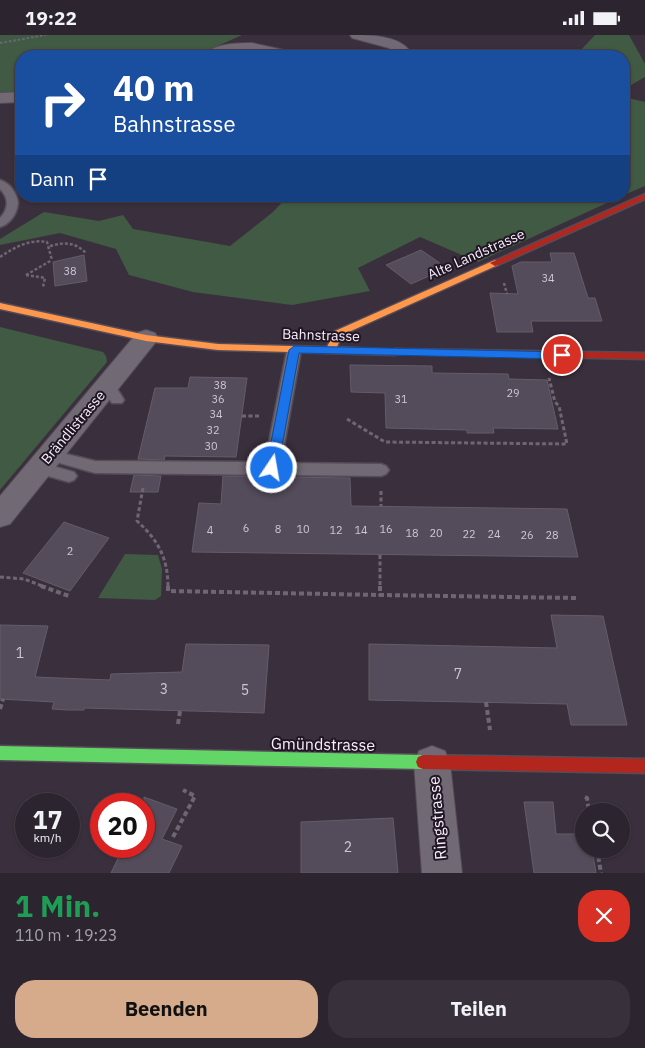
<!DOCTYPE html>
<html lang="de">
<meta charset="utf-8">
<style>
body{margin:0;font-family:"IBM Plex Sans",sans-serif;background:#38303a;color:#f1f3f6;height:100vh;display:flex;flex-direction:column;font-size:19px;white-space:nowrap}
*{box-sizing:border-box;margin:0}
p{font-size:16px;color:#a6a4aa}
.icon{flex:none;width:28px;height:28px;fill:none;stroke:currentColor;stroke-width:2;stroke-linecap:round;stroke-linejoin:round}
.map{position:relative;height:838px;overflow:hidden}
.drawer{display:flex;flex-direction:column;background:#2c242e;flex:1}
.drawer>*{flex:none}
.banner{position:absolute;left:15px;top:15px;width:615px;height:152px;border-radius:20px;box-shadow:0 1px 4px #0004,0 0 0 1px #48414a;background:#1a4fa0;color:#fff;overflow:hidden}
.tools{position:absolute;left:575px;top:768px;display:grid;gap:10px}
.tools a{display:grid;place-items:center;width:55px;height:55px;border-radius:50%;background:#2c242e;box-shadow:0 1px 4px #0004,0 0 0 1px #48414a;font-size:25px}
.speed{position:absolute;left:15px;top:758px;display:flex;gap:10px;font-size:25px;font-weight:700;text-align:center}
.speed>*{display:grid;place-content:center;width:65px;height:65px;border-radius:50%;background:#2c242e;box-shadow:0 1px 4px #0004,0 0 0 1px #48414a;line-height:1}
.speed small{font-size:12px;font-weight:400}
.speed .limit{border:8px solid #d22;background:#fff;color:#111}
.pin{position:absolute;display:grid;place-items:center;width:42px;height:42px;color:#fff;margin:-21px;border:2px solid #fff;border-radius:50%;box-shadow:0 1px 5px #0007}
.me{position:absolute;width:55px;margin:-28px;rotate:12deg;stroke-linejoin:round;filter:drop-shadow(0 0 4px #0008)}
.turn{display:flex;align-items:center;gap:18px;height:105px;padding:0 15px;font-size:22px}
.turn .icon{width:65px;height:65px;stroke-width:2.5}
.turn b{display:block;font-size:35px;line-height:42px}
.then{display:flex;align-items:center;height:48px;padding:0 15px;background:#0003;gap:10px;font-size:19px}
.round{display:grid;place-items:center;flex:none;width:52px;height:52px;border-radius:20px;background:#38303a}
.head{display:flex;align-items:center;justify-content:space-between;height:85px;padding:0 15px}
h1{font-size:30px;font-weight:700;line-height:38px;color:#1e9e55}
.primary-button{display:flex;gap:10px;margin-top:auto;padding:10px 15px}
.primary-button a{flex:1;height:58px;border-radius:20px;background:#d6ab8b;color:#111;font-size:20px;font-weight:700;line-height:58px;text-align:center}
.primary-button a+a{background:#38303a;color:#f1f3f6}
.status{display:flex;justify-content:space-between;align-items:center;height:35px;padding:0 25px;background:#2c242e;direction:ltr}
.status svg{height:14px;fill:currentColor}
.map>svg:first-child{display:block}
</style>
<div class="status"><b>19:22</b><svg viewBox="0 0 49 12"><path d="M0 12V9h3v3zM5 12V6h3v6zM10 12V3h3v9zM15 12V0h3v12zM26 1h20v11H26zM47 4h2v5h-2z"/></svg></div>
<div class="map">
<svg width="645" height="838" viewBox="0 0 645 838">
<rect width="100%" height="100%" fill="#3a303d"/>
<path fill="#405a43" d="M0 0H242L198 20 190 21H21V58L0 63Z
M595 0H629L645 29V42L624 54V21H557L579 17Z
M624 62 645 67V151L624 160Z
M288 161H622L478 227 420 202 358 233 370 256 292 270 193 257 129 240 116 214 60 198 0 210V204L44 177 99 186 123 180 133 194 230 211 273 177Z
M0 292 103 317 106 321 107 327 0 455Z
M125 519 158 520 162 534 161 561 155 565 98 563Z"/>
<path fill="#544b5b" stroke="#645d69" d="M421 215 447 233 411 249 386 230Z
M550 218H574L588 263H595L602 286H531L533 297H497L490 258 518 259 512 231 521 227H552Z
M84 220 87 246 55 251 53 227Z
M350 330 432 331V338L508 339 509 344 547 345 558 394 493 393 494 398H467V395L386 393 385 358 351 357Z
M190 342 247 343 236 422 165 421 164 425 138 424 155 353H188Z
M134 440 161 441 158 457H130Z
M223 441 350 443 351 471 567 474 578 522 192 517 199 468 221 469Z
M64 487 109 503 70 556 23 538Z
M551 580 603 581 627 690H571L567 669 369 665V609L557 613Z
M0 590 48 591 35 642 110 645 111 639 182 637 186 609 269 610 264 678 84 673V675H68L52 674 54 667 0 664Z
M144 762 177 774 162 804 182 811 169 838H111L124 811H144Z
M524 767H553L556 799H584V814H592L596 838H534Z
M393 783 398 838H301V787Z"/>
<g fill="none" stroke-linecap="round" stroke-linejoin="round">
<g stroke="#554c58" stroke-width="3">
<path id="lane" d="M0 145C10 148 17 158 18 168 17 179 10 189 0 192V183C9 173 9 163 0 154Z
M294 311 301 315 281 428 381 429 386 431 389 435 386 439 381 441 95 438 45 424 42 420 45 416 50 415 95 426 265 427 287 315Z
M107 346C115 349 120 358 124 365L122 368H112L100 351 102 348Z
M39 427 74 437 77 441 74 445 69 447 34 437 31 433 34 429Z"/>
</g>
<g stroke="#554c58" stroke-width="2">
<path id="street" d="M350 0C369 0 397 0 409 15L407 18H395L389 13 352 3Z
M252 8 298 18 300 21H272L241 18 224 21H204C213 8 238 8 252 8Z
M21 57V67L0 68V58Z
M146 295 155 298 158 303 155 308 10 489 0 492V461L137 298Z
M432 711 445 716 450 728 462 838H422L414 728 419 716Z"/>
</g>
<g stroke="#554c58" stroke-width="3">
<path id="fast" d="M0 711 423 720 428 722 430 727 428 732 423 734 0 725Z"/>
</g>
<g stroke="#554c58" stroke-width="3">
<path id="slow" d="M495 225 500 228 498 230 342 300 337 312 399 315 400 317 395 320 218 315 146 306 0 274V268L146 300 218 309 327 312 335 296Z"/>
</g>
<g stroke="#554c58" stroke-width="3">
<path id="jam" d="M645 159V164L498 230 495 231 490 228Z
M395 314 645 318V324L391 319 390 317Z
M423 720 645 724V738L423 734 418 732 416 727 418 722Z"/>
</g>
<path stroke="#6e6771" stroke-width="2" stroke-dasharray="2.5 2" stroke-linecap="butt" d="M0 8 46 0"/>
<path stroke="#6e6771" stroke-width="2.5" stroke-dasharray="3 2" stroke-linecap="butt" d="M50 211C64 207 75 207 86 218
M0 222C15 212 29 204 47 207L52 225
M26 240 52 225
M26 240 45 243 43 252
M504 248 507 259"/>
<path stroke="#6e6771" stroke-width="3" stroke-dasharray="4 2.5" stroke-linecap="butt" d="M242 381H260
M347 384 385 407 567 409 559 371 555 367 549 343
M143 453 137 486C158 505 168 523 168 552
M381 456V471
M380 520V552
M0 542 24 544 45 552"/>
<path stroke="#6e6771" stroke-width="4" stroke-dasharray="5 3" stroke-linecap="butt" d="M41 551 69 561
M168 551V556L380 560
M380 551V560L577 563
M486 667 490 695
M0 674 3 664
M178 689 180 676
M585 762 587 763 589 776
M173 802 195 761 183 755
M597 814 601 838"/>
<use href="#lane" fill="#716974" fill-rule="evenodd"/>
<use href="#street" fill="#716974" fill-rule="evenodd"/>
<use href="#fast" fill="#63d668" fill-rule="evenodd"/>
<use href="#slow" fill="#ff974d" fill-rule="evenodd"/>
<use href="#jam" fill="#b3261e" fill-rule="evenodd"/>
</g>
<path fill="#1a73e8" stroke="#114b97" d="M294 311 562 317 568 320 562 324 299 318 278 433 272 437 266 433 289 315Z"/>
<g text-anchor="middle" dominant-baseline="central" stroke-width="4" stroke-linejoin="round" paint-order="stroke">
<g font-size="11" fill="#d0c5d5">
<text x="70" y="236">38</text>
<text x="548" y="243">34</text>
<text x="220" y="350">38</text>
<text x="513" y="358">29</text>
<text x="218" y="364">36</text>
<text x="401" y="364">31</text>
<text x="216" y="379">34</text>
<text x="213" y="395">32</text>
<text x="211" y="411">30</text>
<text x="246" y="493">6</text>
<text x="278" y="494">8</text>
<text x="303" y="494">10</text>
<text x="386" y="494">16</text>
<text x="210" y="495">4</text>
<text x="336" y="495">12</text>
<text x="361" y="495">14</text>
<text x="412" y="498">18</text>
<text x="436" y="498">20</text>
<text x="469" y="499">22</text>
<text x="494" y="499">24</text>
<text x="527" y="500">26</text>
<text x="552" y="500">28</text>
<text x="70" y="516">2</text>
</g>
<g font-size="14" fill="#faeefe" stroke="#1f1722">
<text transform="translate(476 219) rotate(-24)">Alte Landstrasse</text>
<text transform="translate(321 300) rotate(2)">Bahnstrasse</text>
<text transform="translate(73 392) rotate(-50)">Brändlistrasse</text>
</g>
<g font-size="14" fill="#d0c5d5">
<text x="20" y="618">1</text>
<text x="458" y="639">7</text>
<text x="164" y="654">3</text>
<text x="245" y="655">5</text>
<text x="348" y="812">2</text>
</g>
<g font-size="16" fill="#faeefe" stroke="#1f1722">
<text transform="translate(323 709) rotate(1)">Gmündstrasse</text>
<text transform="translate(437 783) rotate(-95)">Ringstrasse</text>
</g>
</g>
</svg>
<div class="tools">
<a><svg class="icon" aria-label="search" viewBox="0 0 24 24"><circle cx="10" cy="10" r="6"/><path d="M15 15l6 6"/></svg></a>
</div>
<div class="speed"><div>17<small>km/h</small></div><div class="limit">20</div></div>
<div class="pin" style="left:562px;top:320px;background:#d93025"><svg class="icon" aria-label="arrive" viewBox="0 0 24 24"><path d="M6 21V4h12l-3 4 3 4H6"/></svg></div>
<svg class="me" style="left:272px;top:433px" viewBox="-20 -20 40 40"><circle r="17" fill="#1a73e8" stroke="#fff" stroke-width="3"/><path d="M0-11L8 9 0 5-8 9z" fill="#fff"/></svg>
<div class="banner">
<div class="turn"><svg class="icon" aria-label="right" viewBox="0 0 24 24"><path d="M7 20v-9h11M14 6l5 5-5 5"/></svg><div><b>40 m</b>Bahnstrasse</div></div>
<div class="then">Dann<svg class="icon" aria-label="arrive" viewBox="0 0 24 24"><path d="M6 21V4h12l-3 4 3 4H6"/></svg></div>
</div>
</div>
<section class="drawer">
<div class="head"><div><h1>1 Min.</h1><p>110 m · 19:23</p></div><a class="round" style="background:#d93025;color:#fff"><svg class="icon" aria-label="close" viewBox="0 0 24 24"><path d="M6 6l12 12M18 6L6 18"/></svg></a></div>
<div class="primary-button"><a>Beenden</a><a>Teilen</a></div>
</section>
